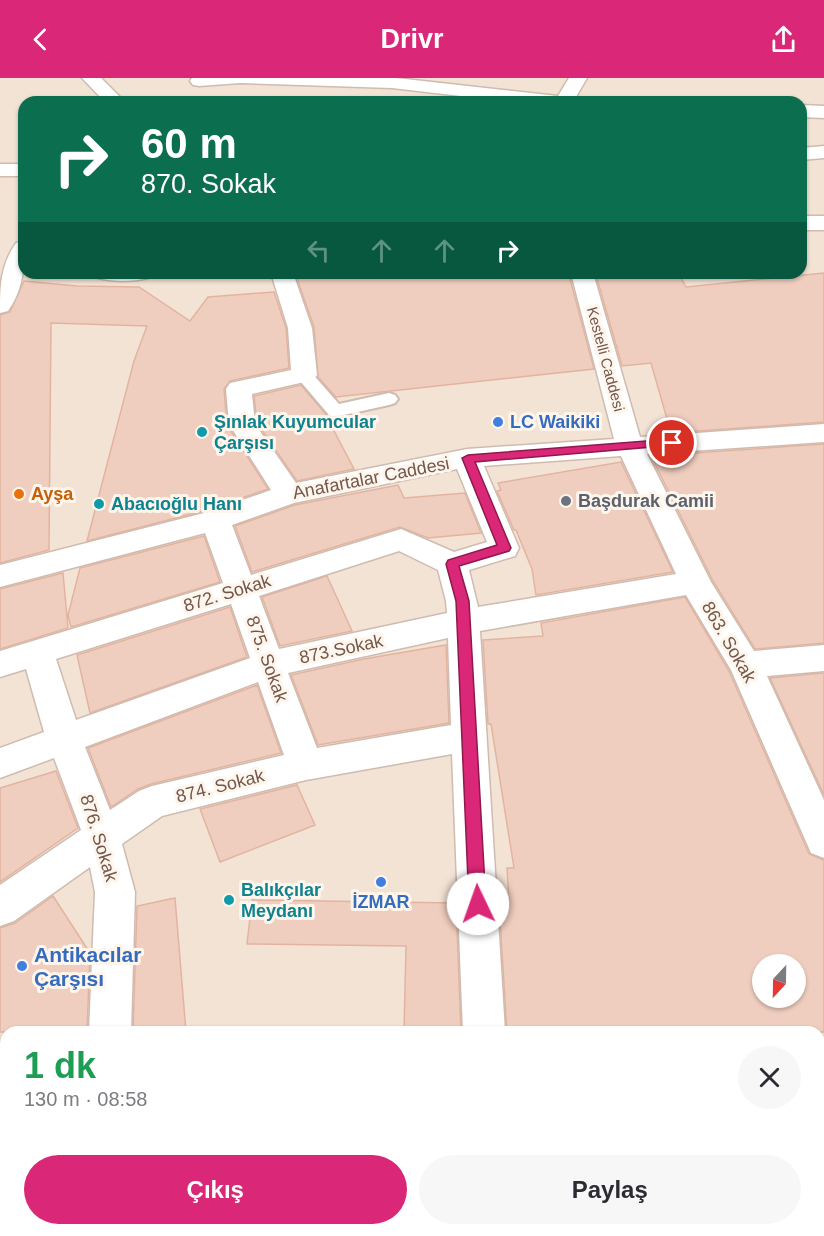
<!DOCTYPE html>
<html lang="tr">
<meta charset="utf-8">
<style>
body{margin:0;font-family:Arial,sans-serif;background:#f7f7f7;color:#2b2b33;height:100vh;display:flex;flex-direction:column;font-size:22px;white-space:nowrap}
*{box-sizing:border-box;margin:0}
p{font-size:20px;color:#7c7c81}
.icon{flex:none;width:33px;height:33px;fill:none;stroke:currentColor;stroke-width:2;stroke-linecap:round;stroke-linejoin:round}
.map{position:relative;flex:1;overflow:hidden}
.details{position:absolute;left:0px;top:948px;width:825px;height:210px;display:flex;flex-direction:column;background:#fff;border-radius:18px 18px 0 0;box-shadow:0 2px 4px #0004}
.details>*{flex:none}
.hud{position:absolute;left:18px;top:18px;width:789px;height:183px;border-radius:18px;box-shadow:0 2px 4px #0004;background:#0b6e4f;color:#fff;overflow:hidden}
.needle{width:39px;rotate:202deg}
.controls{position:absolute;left:752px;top:876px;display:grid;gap:12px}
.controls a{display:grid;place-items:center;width:54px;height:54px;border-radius:50%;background:#fff;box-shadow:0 2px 4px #0004;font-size:30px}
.pin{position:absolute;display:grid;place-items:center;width:51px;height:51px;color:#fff;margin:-26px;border:3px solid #fff;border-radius:50%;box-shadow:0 2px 6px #0007}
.me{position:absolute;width:66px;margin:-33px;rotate:357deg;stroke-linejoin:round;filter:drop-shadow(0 0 4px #0008)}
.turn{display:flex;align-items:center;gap:21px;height:126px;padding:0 24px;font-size:27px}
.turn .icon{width:78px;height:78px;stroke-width:2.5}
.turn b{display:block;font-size:42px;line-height:51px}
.lanes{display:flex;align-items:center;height:57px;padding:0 24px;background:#0003;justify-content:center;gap:30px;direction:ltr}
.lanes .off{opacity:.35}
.round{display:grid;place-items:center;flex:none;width:63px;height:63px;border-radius:32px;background:#f7f7f7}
.overview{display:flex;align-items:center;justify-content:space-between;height:102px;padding:0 24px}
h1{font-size:36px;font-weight:600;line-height:45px;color:#1e9e55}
.button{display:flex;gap:12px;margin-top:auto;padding:12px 24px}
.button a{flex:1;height:69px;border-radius:36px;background:#db2777;color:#fff;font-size:24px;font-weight:600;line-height:69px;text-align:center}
.button a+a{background:#f7f7f7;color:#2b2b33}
header{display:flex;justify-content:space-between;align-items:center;height:78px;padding:0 24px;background:#db2777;color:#fff;font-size:27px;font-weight:600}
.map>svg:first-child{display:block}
</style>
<header><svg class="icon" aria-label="back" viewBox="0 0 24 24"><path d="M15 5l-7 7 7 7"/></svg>Drivr<svg class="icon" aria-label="share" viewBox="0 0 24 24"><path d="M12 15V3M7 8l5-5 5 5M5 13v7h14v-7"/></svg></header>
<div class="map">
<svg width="824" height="1158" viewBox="0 0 824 1158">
<rect width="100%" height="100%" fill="#fcf2e6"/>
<path fill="#f3e3d5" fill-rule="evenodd" d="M0 0H824V1158H0ZM24 24H801V195H24ZM762 886H795V920H762ZM6 954H819V1152H6Z"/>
<path fill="#f0cebf" stroke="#e2b4a0" stroke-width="1.5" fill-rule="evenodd" d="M295 195 569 197 594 291 336 319 318 299 314 249Z
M824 195V344L671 355 651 285 622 288 596 197 680 198 686 209Z
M24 203 77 208 139 209 190 243 208 219 274 214 286 250 289 290 230 303 224 311 227 347 268 411 207 432 87 463 134 283 147 248 51 245 49 472 0 485V237L10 234Z
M301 307 324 334 354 391 297 403 257 345 254 318Z
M824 366V565L755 571 713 503 651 378Z
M621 384 673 494 536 517 532 491 516 452H514L497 413 501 412 498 405Z
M398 407 404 420 465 415 481 455 428 460 400 449 252 494 235 448 295 427Z
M204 458 220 504 71 549 68 537 80 490Z
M63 495 68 550 0 571V511Z
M327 498 352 553 280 568 262 519Z
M685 519 729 593 809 776 824 782V954H507L499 825H509L507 790H514L491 646H488L483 562 543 558 541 545ZM762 886H795V920H762Z
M230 529 247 579 90 635 77 577Z
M446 567 449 645 318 667 291 597 364 581Z
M824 595V717L770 600Z
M257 607 281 675 151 706 138 711 111 729 88 670Z
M56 693 78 750 0 804V710Z
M297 707 315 747 220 784 200 731Z
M53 818 90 875 87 954H0V850L15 845Z
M175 820 186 954H133L137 828Z
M252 822 456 825 461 954H404L406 868 247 866Z"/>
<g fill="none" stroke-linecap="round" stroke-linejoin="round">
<g stroke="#cfbbb0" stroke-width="4">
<path id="lane" d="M304 292 310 293 339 326 389 315 395 317 398 321 395 325 389 327 335 339 329 337 295 297 298 293Z"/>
</g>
<g stroke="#cfbbb0" stroke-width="3">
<path id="street" d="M82 0H101L125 24H105Z
M192 0H396L558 18 569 0H587L573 24H513L392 10 240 5 199 8 193 7 190 3Z
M801 27 824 28V40L801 39Z
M824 68V80L801 82V70Z
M0 86H24V98H0Z
M801 138H824V152H801Z
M24 163C24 190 24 210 8 233L0 235C0 209 0 188 16 165Z
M95 195H151L148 200C133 204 113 204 98 200Z
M271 195H293L312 250 317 297 313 302 252 316 255 346 296 405 467 371 614 361 571 195H593L640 359 824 346V364L647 376 711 504 754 573 824 567V593L767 598 824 722V780L811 775 731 592 686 517 480 553 505 954H463L452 676 306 702 162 738 122 766 135 814 131 954H89L95 814 90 789 14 843 0 848V807L81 752 54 680 0 700V670L44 654 26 591 0 599V573L223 505 205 455 0 509V487L208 434 271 412 229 346 226 311 230 305 291 292 288 250ZM621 378 676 496 478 529 469 492 515 478 519 470 484 388ZM457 391 487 464 454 474 401 451 251 497 232 447 294 425ZM399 473 438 492 446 523 447 535 279 571 259 518ZM231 526 250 580 76 642 56 581ZM448 560 451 647 317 670 288 595ZM258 604 284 677 152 708 139 713 110 732 85 669Z
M824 1060V1106L819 1107V1061Z
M64 1152H113L110 1158H62Z
M470 1152H518L519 1158H471Z"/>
</g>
<use href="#lane" fill="#fff" fill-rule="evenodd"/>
<use href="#street" fill="#fff" fill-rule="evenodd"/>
</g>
<path fill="#db2777" stroke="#8e194d" stroke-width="1.5" d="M672 361 676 362V367L475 384 511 470 509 473 459 488 469 523 486 826 483 832 478 834 472 832 469 826 456 523 446 486 448 482 497 467 462 380 468 377Z"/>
<g fill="#3f7fe0" stroke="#fef6ec" stroke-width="2">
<circle cx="498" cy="344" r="6"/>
<circle cx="381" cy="804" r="6"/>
<circle cx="22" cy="888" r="6"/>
</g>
<g fill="#0f9aa8" stroke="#fef6ec" stroke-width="2">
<circle cx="202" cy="354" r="6"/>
<circle cx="99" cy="426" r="6"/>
<circle cx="229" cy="822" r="6"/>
</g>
<circle fill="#e8710a" stroke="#fef6ec" stroke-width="2" cx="19" cy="416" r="6"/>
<circle fill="#6b7280" stroke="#fef6ec" stroke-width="2" cx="566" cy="423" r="6"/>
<g text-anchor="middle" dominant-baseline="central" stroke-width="6" stroke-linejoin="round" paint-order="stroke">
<g font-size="15" fill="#74574c" stroke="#fef6ec">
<text transform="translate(606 281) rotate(75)">Kestelli Caddesi</text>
</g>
<g font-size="18" font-weight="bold" fill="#0d838f" stroke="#fef6ec" text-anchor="start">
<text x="214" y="344">Şınlak Kuyumcular<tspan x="214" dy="21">Çarşısı</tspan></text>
<text x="111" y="426">Abacıoğlu Hanı</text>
<text x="241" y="812">Balıkçılar<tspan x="241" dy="21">Meydanı</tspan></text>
</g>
<g font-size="18" font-weight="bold" fill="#366cbe" stroke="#fef6ec" text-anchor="start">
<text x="510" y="344">LC Waikiki</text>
<text x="381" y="824" text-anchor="middle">İZMAR</text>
</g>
<g font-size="18" fill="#74574c" stroke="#fef6ec">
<text transform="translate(371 400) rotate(-11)">Anafartalar Caddesi</text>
<text transform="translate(227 515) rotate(-17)">872. Sokak</text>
<text transform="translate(729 564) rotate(60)">863. Sokak</text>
<text transform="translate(341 571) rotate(-12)">873.Sokak</text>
<text transform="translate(267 581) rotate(70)">875. Sokak</text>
<text transform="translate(220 708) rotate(-14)">874. Sokak</text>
<text transform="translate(99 760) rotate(73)">876. Sokak</text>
</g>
<g font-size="18" font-weight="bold" fill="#c56008" stroke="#fef6ec" text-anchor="start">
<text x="31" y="416">Ayşa</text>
</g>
<g font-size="18" font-weight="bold" fill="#5b616d" stroke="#fef6ec" text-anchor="start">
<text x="578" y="423">Başdurak Camii</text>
</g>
<g font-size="21" font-weight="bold" fill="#366cbe" stroke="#fef6ec" text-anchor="start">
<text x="34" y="876">Antikacılar<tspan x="34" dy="24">Çarşısı</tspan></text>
</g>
</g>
</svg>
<div class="controls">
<a><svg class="needle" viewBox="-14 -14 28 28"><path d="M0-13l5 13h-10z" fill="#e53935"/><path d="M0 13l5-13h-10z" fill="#7c7c81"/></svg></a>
</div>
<div class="pin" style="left:672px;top:365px;background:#d93025"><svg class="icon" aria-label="arrive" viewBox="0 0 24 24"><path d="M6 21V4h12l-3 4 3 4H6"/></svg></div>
<svg class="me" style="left:478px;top:826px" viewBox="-20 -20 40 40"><circle r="19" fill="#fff"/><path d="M0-13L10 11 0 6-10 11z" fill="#db2777"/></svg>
<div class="hud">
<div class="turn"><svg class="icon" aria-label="right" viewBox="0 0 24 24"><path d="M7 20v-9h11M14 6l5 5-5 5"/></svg><div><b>60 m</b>870. Sokak</div></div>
<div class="lanes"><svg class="icon off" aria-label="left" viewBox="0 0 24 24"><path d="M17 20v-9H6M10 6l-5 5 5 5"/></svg><svg class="icon off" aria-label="ahead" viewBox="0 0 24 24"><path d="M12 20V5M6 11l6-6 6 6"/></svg><svg class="icon off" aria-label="ahead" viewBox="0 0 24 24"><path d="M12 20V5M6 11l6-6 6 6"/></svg><svg class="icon" aria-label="right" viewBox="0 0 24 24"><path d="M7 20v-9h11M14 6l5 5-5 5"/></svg></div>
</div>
<section class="details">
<div class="overview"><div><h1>1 dk</h1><p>130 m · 08:58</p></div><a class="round"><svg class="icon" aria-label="close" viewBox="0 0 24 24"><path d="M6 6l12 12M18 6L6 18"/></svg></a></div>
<div class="button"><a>Çıkış</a><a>Paylaş</a></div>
</section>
</div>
